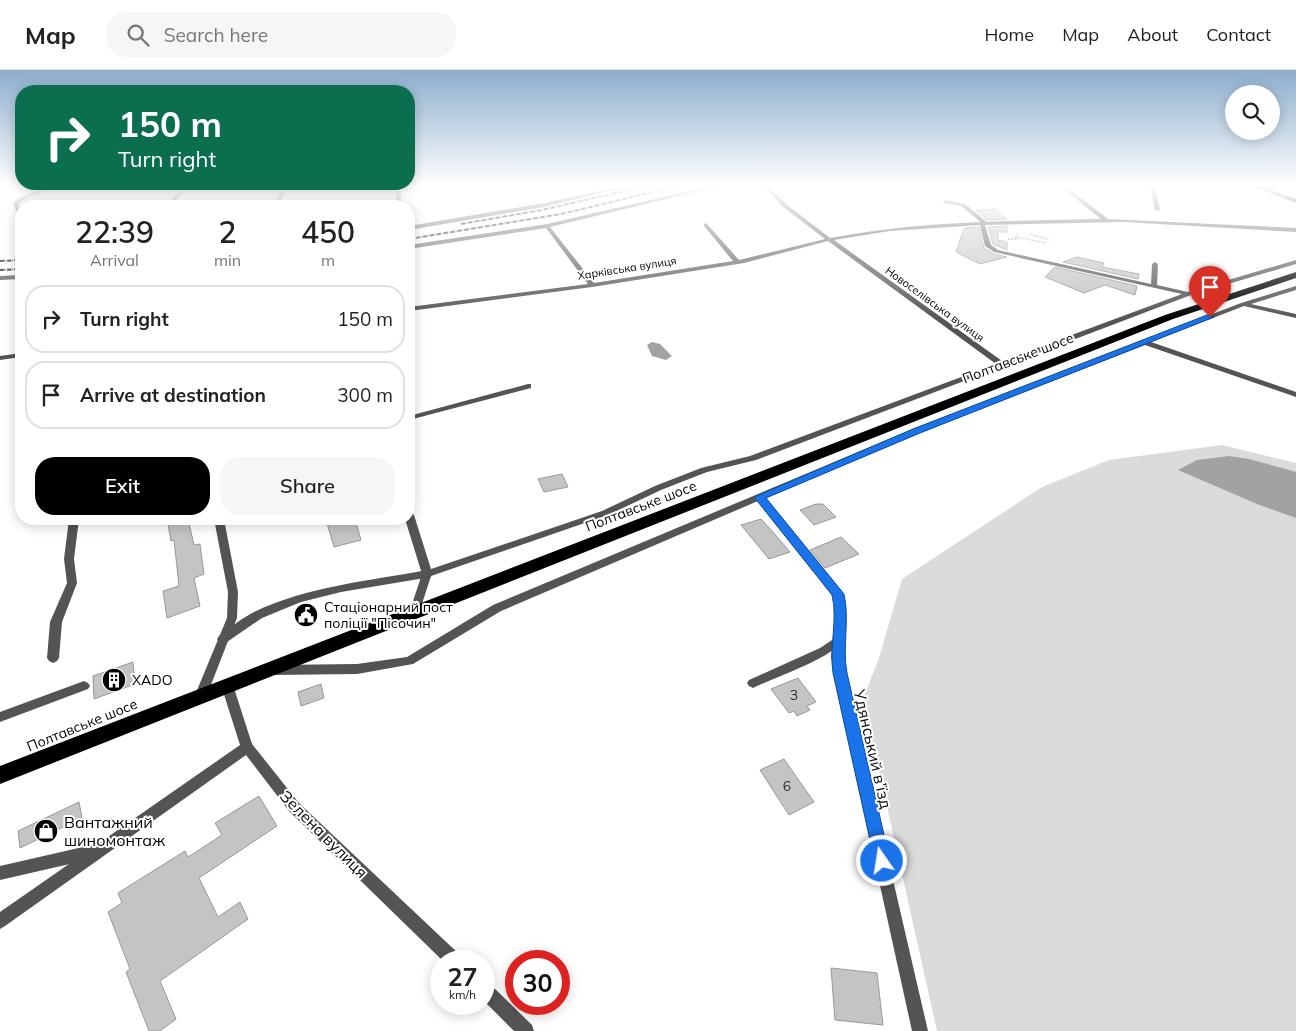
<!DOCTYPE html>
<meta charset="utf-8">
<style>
body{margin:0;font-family:Mulish,sans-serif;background:#f6f6f6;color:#222;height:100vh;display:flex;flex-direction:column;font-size:19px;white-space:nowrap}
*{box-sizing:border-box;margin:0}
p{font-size:16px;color:#767676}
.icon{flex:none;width:28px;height:28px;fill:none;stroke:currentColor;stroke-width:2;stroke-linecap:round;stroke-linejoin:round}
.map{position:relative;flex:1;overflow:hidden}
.panel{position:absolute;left:15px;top:130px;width:400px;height:325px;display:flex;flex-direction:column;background:#fff;border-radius:20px;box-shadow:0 2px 12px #0003}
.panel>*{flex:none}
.hud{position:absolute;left:15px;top:15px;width:400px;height:105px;border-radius:20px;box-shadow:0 2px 12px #0003;background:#0b6e4f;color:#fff;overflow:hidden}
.fabs{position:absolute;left:1225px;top:15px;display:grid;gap:10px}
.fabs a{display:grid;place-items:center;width:55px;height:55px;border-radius:50%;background:#fff;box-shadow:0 2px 12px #0003;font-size:25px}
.speed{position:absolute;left:430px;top:880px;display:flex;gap:10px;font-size:25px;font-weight:700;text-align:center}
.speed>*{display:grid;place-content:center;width:65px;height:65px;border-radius:50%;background:#fff;box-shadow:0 2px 12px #0003;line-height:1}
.speed small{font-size:12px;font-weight:400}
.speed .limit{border:8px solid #d22;background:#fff;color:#111}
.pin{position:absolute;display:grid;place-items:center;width:42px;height:42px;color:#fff;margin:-51px -21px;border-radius:50% 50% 50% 0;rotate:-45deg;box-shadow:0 0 5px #0007}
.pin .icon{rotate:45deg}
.me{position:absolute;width:55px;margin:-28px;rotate:347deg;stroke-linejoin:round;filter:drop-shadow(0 0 4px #0008)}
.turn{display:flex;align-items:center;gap:18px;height:105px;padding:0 20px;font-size:22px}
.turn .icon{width:65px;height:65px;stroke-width:2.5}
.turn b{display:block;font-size:35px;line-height:42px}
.eta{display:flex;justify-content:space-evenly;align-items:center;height:85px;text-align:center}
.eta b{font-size:30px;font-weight:600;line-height:35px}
.action{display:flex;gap:10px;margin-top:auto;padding:10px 20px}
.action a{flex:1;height:58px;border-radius:20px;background:#000;color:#fff;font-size:20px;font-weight:600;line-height:58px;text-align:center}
.action a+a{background:#f6f6f6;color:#222}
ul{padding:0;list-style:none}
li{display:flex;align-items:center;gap:15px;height:68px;margin:0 10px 8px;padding:0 10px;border:2px solid #e0e0e0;border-radius:20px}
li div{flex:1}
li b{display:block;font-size:19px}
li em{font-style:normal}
header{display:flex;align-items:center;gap:30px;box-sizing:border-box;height:70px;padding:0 25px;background:#fff;border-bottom:1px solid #e0e0e0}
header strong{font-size:24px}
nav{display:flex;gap:28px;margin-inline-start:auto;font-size:18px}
.search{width:350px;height:45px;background:#f6f6f6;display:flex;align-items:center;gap:12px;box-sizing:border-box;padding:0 18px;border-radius:20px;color:#767676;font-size:19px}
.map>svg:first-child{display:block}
</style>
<header>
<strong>Map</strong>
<div class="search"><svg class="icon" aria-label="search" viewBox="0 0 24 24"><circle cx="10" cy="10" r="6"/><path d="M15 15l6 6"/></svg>Search here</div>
<nav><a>Home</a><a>Map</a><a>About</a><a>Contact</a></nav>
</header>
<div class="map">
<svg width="1296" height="961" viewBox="0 0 1296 961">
<rect width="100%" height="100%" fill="#fff"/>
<path fill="#dbdbdb" d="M1222 375 1296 393V961H937L863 629 879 588 902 509 1042 417 1109 390Z"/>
<path fill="#a2a2a2" d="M652 272 660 274 672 286 666 290 652 286 647 275Z
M1229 386 1249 389 1296 402V448L1257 434 1178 400 1197 390Z"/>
<path fill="#c4c4c4" stroke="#989898" d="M996 139 1007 149 987 150 976 140Z
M1007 156V162H998V170L1007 172V180L993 174 988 157Z
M979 157 984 178 994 184 1007 187 980 194 956 182 964 158Z
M1077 187 1104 193 1102 197 1139 204 1138 209 1063 192Z
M1055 197 1137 216 1135 225 1105 215 1084 223 1045 207Z
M562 404 568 417 544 422 538 409Z
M816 434H823L836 447 814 455 800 440Z
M167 449H188L194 475 200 474 204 504 194 508 200 536 167 548 163 521 179 516 174 470 171 471Z
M343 449H355L361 470 334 477 327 453Z
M761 449 773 462 790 482 769 489 741 455Z
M841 467 859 484 825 498 810 480Z
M133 592 135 614 94 629 93 606Z
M798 608 816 632 807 636 810 640 797 646 794 641 789 643 771 619Z
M321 614 324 628 301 636 298 622Z
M784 689 814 732 789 745 760 700Z
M259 726 277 756 199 808 218 847 240 832 248 849 160 911 176 949 160 961H149L126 902 130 899 108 842 122 833 118 823 185 781 188 787 222 765 215 753Z
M79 732 82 748 20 778 18 761Z
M831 898 877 903 883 955 835 950Z"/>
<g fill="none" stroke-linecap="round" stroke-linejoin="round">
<path stroke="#767676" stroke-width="2" stroke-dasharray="0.5 1" stroke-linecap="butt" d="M1017 164 1016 167 1046 173
M1030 164 1049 170
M1008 169H1018"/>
<path fill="#545454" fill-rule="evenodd" d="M945 130 965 134 988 153 983 154 961 136 943 133Z
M427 500 431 501 432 504 431 507 341 522 301 532 262 548 227 572 223 573 219 572 217 569 219 566C230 558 242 548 254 542 308 516 369 511 427 500Z
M838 566 842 567 844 570C833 587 777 607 757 616L753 618 749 616 747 613 749 610 820 578Z
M84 611 88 613 90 616 88 619 0 652V642Z
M96 774 101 776 103 781 101 786 96 788 0 810V796Z"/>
<path fill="#545454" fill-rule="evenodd" d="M53 115H61C47 122 30 124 18 134L21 142V150L19 149 13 133 19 128Z
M185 115H190L171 136H166Z
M284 115H289L277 136H273Z
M395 115H399L402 136H397Z
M625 115H635L544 137 409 160V156L544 133Z
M715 115H725L550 157 594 213 733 191 704 156V154L706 153 739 190 825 169 782 136 763 115H768L786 134 830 168C919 151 1010 151 1101 149L1059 115H1064L1108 149 1296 158V162L1124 152 985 155 991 175 998 180 1151 214 1152 194 1155 192 1158 194 1157 215 1188 222 1296 190V194L1191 225 756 390 707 402 661 420 608 445 431 506 419 543 418 546H410L409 543 422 504 405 449H409V442L414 445 431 499 602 441 655 416 701 398 750 386 996 294 828 171 744 193 592 217 409 241V237L588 214 546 158 409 179V175L547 154ZM980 155 985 176 994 182 1182 224 1002 291 834 170 890 161Z
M1150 115H1155L1160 141 1155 140Z
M21 205V209L0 210V206Z
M1296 216V220L1251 234 1296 244V248L1244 236 1151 272 1296 322V327L1145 275 919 363 766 428 841 521 846 537 843 587 849 620 928 961H912L837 620 831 587 836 537 832 525 758 431 501 541 413 594 357 604 274 605 270 603 268 600 270 597 274 595 357 594 407 587 493 535 913 359 1241 233Z
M21 283V287L0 290V286Z
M528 314H531V318L409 350V346Z
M69 449H79L74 489 77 513 62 552 59 588 57 591 53 593 49 591 47 588 50 552 67 513 64 489Z
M214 449H224L238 522 237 548 207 625 205 628 201 630 197 628 195 625 227 548 228 522Z
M227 610 231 612 233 615 252 674 299 733 460 885 462 891H443L289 741 246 685 5 856 0 859V842L240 675 221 615 223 612Z
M484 912 490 914 532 955 534 961H514L484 931Z"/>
<path fill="#212121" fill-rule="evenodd" d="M1250 115H1257L1296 129V133Z"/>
<path fill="#000" fill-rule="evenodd" d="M1296 202V208L1173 249 0 714V696L1165 245Z"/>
<path stroke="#000" stroke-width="2" stroke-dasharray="4.5 1 0.5 1" stroke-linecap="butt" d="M461 154 542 140 650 115
M409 169 561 144 683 115
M0 191 21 190
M0 200 21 199"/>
</g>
<linearGradient id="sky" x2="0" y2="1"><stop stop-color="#8cadcc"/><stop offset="0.46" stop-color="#fff"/><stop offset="1" stop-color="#fff" stop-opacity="0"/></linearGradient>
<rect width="1296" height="250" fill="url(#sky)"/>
<path fill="#1a73e8" stroke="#114b97" d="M1207 245 1214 247 920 363 766 428 844 524C850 550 842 577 847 603L890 791 887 797 882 799 876 797 833 603C829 577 838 550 832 525L754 427 913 359Z"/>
<defs>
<g id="civic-disc" transform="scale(1.25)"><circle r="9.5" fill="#000" stroke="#fff"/><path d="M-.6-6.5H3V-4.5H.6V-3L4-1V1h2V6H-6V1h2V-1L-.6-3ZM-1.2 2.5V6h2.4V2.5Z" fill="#fff"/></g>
<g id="building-disc" transform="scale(1.25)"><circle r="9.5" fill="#000" stroke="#fff"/><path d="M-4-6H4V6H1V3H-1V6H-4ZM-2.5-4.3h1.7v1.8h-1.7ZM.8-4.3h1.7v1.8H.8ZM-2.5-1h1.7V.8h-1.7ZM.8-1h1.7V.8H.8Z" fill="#fff"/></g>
<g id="shop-disc" transform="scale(1.25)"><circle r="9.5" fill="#000" stroke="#fff"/><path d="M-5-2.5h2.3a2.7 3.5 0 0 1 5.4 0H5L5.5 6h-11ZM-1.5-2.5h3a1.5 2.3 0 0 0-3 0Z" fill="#fff"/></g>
</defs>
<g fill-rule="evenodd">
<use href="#civic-disc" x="306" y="545"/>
<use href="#building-disc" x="114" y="610"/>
<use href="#shop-disc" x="46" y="761"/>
</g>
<g text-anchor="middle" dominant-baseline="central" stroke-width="4" stroke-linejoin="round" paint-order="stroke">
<g font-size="11" fill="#000" stroke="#fff">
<text transform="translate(627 198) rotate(-9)">Харківська вулиця</text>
<text transform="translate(935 234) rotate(36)">Новоселівська вулиця</text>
</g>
<g font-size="14" fill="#000" stroke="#fff">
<text transform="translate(1018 288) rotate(-21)">Полтавське шосе</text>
<text transform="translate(641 436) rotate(-21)">Полтавське шосе</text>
<text transform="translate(82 655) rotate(-22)">Полтавське шосе</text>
</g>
<g font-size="14" fill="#000" stroke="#fff" text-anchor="start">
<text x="324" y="537">Стаціонарний пост<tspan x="324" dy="16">поліції "Пісочин"</tspan></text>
<text x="132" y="610">XADO</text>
</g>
<g font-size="14" fill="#313131">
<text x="794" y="625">3</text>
<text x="787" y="716">6</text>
</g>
<g font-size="16" fill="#000" stroke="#fff">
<text transform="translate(873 679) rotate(77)">Удянський в’їзд</text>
<text transform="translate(324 764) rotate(45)">Зелена вулиця</text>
</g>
<g font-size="16" fill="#000" stroke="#fff" text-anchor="start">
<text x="64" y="752">Вантажний<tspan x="64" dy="18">шиномонтаж</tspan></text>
</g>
</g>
</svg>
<div class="fabs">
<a><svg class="icon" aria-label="search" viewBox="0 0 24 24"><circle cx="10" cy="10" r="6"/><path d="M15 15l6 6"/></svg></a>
</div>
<div class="speed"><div>27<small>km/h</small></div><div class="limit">30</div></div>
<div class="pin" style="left:1210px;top:247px;background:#d93025"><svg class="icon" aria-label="arrive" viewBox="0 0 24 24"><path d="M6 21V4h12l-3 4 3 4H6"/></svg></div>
<svg class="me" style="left:882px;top:791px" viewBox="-20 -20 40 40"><circle r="17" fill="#1a73e8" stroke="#fff" stroke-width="3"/><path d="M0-11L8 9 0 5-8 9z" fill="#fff"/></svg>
<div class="hud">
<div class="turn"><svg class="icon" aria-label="right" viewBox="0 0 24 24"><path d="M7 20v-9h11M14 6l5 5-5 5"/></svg><div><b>150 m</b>Turn right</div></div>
</div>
<section class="panel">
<div class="eta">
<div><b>22:39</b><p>Arrival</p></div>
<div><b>2</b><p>min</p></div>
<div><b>450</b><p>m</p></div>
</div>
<ul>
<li><svg class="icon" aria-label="right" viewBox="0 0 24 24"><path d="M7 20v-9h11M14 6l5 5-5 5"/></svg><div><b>Turn right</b></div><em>150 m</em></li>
<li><svg class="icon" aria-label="arrive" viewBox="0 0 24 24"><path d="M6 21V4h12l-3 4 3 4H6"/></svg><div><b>Arrive at destination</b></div><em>300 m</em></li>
</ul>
<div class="action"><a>Exit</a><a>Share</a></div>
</section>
</div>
